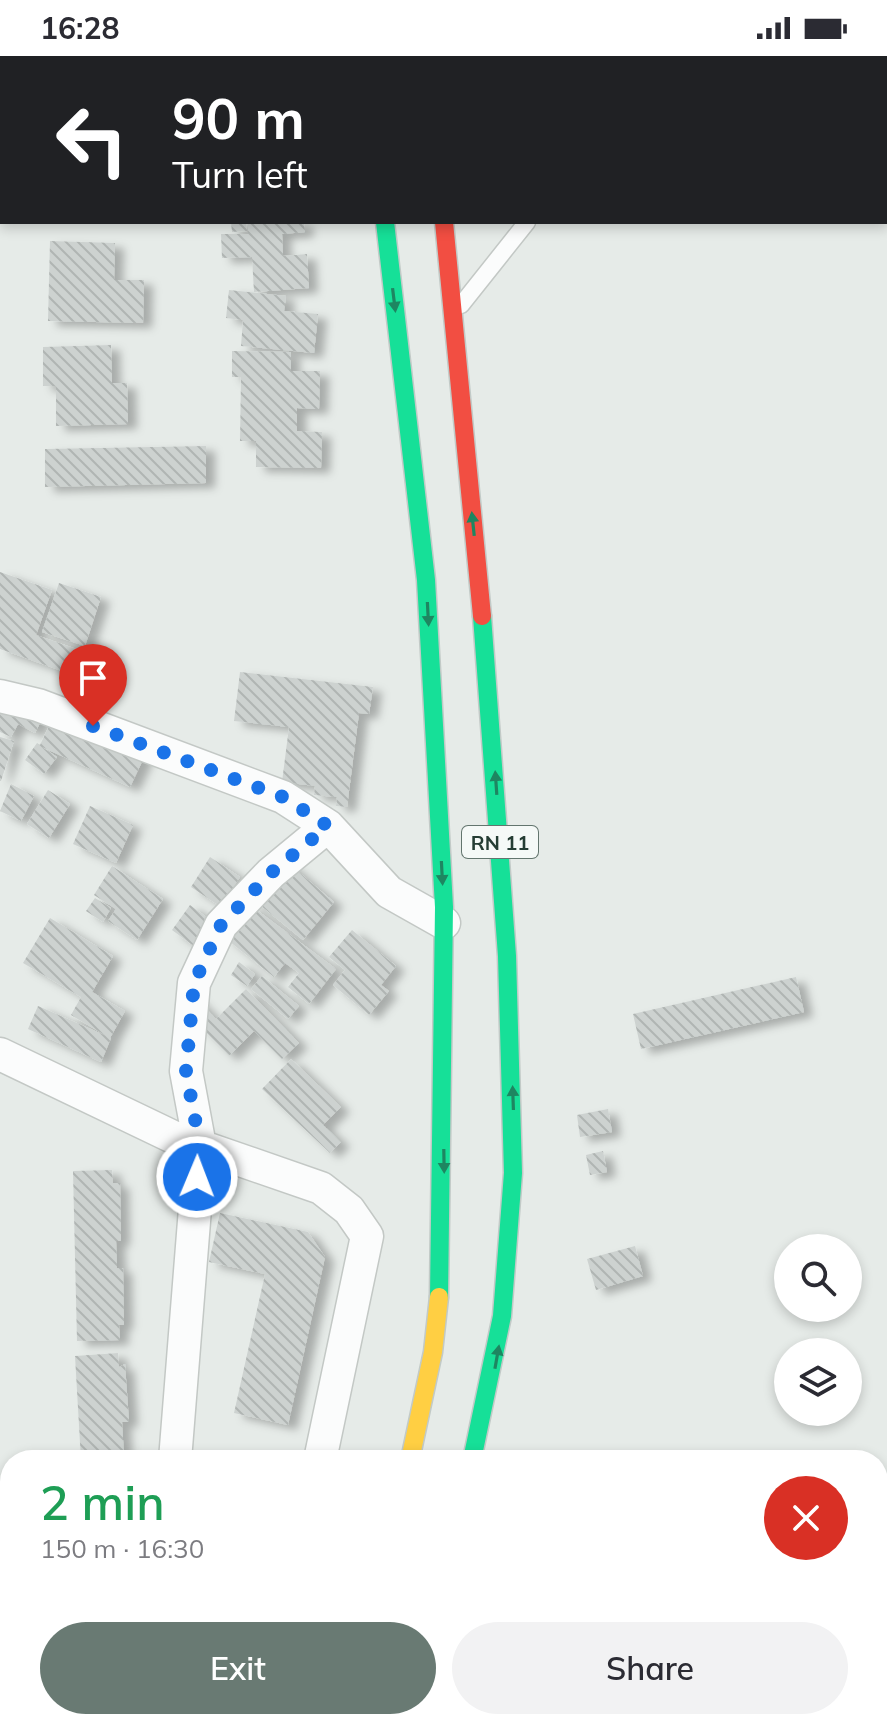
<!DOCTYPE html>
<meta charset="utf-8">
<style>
body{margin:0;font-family:Mulish,sans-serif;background:#f2f2f3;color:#2b2b33;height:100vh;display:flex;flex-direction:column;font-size:30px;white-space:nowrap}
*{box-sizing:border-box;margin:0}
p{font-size:26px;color:#7c7c81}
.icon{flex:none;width:44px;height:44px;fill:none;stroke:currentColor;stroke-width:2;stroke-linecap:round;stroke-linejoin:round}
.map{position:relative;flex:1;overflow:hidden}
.side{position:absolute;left:0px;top:1394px;width:888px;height:280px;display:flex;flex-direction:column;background:#fff;border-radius:32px 32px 0 0;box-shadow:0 4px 12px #0003}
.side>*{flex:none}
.top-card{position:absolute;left:0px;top:0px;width:888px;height:168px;box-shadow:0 4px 12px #0003;background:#202124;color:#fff;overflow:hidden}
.controls{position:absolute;left:774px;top:1178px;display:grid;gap:16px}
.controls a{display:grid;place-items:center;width:88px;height:88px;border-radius:50%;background:#fff;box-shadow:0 4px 12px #0003;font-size:40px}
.pin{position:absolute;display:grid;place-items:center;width:68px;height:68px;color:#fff;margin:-82px -34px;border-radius:50% 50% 50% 0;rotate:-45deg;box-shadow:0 0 8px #0007}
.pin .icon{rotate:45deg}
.me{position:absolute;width:88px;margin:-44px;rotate:1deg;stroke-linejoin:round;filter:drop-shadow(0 0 6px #0008)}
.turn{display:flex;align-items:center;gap:28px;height:168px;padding:0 40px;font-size:36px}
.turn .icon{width:104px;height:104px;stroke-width:2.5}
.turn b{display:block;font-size:56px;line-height:68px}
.round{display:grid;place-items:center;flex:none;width:84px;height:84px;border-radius:42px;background:#f2f2f3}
.head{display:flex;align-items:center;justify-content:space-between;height:136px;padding:0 40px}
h1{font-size:48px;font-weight:600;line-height:60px;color:#1e9e55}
.cta{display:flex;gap:16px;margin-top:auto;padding:16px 40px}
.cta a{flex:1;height:92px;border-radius:48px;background:#697a73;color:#fff;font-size:32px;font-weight:600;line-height:92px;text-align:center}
.cta a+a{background:#f2f2f3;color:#2b2b33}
.status{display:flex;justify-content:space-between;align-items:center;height:56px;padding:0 40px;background:#fff;direction:ltr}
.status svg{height:22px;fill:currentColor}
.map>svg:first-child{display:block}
</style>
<div class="status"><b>16:28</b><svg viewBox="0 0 49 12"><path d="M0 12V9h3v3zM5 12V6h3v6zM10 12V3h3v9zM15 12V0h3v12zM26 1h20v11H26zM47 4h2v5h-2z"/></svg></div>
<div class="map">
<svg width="887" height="1674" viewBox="0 0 887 1674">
<defs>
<pattern id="building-back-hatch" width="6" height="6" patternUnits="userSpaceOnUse" patternTransform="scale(2)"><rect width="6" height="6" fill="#cdd2d0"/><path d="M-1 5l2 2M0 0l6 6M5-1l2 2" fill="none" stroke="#b0b5b3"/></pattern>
<filter id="shadow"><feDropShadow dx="9" dy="5" stdDeviation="4" flood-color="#0004"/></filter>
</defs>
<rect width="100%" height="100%" fill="#e6ebe8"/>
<path fill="url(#building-back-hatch)" filter="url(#shadow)" d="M231 166H246L247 175 232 176Z
M248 166H304L305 176 282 178 283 200 307 198 309 232 254 236 252 201 222 202 221 178H248Z
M50 185 115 187 114 224H144L143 267 48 265Z
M229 234 286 240 284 255 318 258 314 297 241 290 243 264 226 262Z
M111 289 112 327H127L128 368 56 370V330H43V291Z
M232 295 291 296V315H320L319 353 297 352V375L322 376 321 412 256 411V385H240L241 321H232Z
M206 390V427L45 431V393Z
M0 516 52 534 36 579 85 596 76 620 0 593Z
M59 527 101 541 85 590 42 576Z
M240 616 373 631 369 658 359 657 347 751 336 750 337 741 314 739 315 730 282 726 289 671 234 665Z
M0 634 52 643 35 677 18 668 11 681 0 676Z
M59 649 149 691 130 731 42 691 57 701 44 718 25 704 37 687 40 689Z
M0 681 14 685 1 725H0Z
M11 728 34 740 21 765 0 755Z
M48 734 70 748 49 782 27 768Z
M90 750 133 769 116 807 73 788Z
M210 801 240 821 221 851 191 831Z
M281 801 334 846 303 884 249 840Z
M112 810 163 843 137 884 108 865 116 853 94 839Z
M95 842 111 852 103 866 86 855Z
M190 849 213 866 195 891 172 874Z
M250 849 336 913 309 948 288 931 299 917 285 907 274 921 224 881Z
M50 862 113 900 92 936 125 955 110 982 71 959 81 941 23 907Z
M352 874 396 910 381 929 389 935 369 959 333 929 345 914 329 901Z
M239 906 255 918 247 930 231 919Z
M262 920 299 950 288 963 251 933Z
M796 921 804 956 641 993 633 958Z
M246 933 299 987 282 1003 254 975 229 1000 176 946 188 934 216 963Z
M38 950 111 982 101 1006 28 973Z
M291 1003 341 1051 323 1069 341 1086 330 1097 262 1033Z
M608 1053 612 1076 580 1081 577 1059Z
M603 1095 607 1116 590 1119 586 1099Z
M112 1114 113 1127H120L121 1185H116L117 1212H123L124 1269H119L120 1284 77 1285 73 1115Z
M220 1157 308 1176 325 1201 288 1369 234 1357 265 1218 209 1206Z
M635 1190 643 1220 596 1234 587 1203Z
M118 1297 119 1311 125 1308 129 1366H122L124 1400 130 1399V1404H81L75 1300Z"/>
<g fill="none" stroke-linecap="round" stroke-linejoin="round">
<g stroke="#c3c8c5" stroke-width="19">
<path id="lane" d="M566 0V2
M622 0V2
M461 249 527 166"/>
</g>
<g stroke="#c3c8c5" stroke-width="35">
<path id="street" d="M0 640 38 649 283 741 328 770 389 836 444 867
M0 998 171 1080 321 1132 349 1154 367 1180 320 1404
M175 1404 200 1090 186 1015 194 927 221 869 271 817 328 770
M0 1500 10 1502"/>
</g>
<g stroke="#c2cac7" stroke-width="21">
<path id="fast" d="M368 0V2
M428 0 429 2
M385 166 426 524 444 851 439 1241
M472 1404 502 1260 513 1117 507 900 482 560
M317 1674 321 1664
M379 1674 383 1664"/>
</g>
<g stroke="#c2cac7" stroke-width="21">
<path id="slow" d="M410 1404 433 1296 439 1241"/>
</g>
<g stroke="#c2cac7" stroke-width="21">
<path id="jam" d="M444 166 482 560"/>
</g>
<use href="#lane" stroke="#fbfcfc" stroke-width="16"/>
<use href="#street" stroke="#fbfcfc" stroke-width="32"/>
<use href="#fast" stroke="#16e098" stroke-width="18"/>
<use href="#slow" stroke="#ffcf43" stroke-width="18"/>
<use href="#jam" stroke="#f24e42" stroke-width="18"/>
</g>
<defs><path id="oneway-solid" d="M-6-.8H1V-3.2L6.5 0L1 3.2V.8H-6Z" transform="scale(2)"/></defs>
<g fill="#1e8661">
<use href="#oneway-solid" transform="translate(394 244) rotate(83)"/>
<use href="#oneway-solid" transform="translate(473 468) rotate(-96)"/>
<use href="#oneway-solid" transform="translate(428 558) rotate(87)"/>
<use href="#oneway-solid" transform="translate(496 727) rotate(-94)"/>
<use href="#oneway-solid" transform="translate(442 817) rotate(87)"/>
<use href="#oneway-solid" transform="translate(513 1042) rotate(-92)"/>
<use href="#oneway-solid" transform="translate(444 1105) rotate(89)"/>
<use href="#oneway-solid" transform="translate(497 1301) rotate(-80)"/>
</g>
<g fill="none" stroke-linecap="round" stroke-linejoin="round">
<path stroke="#1a73e8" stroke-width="14" stroke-dasharray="0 25.2" d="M93 670 283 741 328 770 271 817 221 869 194 927 186 1015 200 1090 197 1121"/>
</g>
<g text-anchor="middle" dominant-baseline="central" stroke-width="6" stroke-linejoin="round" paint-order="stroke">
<rect fill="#f5f9f7" stroke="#63756e" stroke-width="2" x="462" y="770" width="76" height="32" rx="6"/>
<g font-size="20" font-weight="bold" fill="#253d34">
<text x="500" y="786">RN 11</text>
</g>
</g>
</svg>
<div class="controls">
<a><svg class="icon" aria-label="search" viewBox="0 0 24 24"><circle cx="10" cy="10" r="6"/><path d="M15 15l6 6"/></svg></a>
<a><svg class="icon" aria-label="layers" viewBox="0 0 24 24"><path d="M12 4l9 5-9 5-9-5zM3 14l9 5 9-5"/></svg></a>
</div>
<div class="pin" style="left:93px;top:670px;background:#d93025"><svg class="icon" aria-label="arrive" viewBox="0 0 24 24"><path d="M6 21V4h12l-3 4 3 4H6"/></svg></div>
<svg class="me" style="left:197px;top:1121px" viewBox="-20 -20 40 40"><circle r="17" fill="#1a73e8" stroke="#fff" stroke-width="3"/><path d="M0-11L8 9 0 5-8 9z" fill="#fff"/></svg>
<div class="top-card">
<div class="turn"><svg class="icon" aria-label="left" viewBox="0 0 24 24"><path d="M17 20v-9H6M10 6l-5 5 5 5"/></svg><div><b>90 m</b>Turn left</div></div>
</div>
<section class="side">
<div class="head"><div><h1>2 min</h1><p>150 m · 16:30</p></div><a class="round" style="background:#d93025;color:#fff"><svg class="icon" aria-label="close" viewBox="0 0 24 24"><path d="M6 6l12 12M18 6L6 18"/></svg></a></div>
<div class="cta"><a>Exit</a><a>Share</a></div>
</section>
</div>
